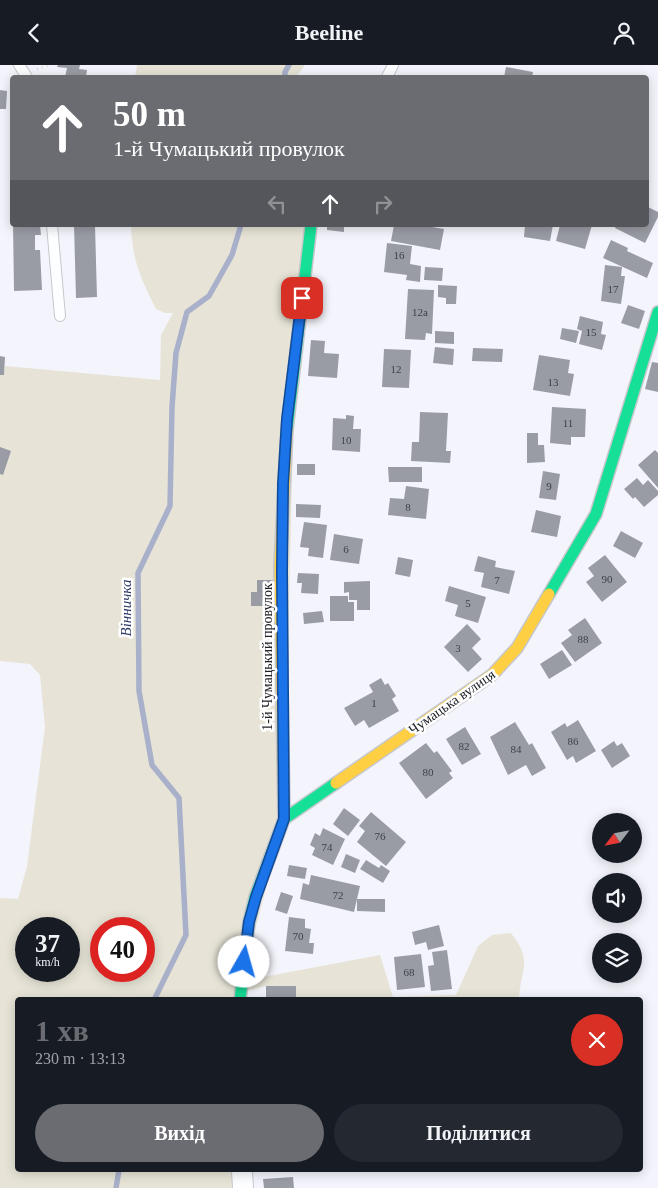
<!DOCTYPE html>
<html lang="uk">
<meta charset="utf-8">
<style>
body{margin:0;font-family:Georgia,serif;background:#242831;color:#f1f3f6;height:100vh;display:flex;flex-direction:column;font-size:19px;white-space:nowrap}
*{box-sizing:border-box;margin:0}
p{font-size:16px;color:#9ea1a6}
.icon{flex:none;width:28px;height:28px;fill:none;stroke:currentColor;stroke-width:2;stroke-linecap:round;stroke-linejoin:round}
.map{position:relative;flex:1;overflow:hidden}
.drawer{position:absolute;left:15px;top:932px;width:628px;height:175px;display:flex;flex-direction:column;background:#171b24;border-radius:5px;box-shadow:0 2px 12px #0003}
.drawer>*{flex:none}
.top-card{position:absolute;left:10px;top:10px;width:639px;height:152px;border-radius:5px;box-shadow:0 2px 12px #0003;background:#6b6c72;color:#fff;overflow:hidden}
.needle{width:32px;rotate:238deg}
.controls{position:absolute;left:592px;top:748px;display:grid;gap:10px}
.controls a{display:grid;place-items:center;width:50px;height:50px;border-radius:50%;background:#171b24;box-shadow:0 2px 12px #0003;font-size:25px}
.speed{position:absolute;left:15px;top:852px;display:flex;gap:10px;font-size:25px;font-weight:700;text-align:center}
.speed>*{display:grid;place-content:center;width:65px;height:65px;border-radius:50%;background:#171b24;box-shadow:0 2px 12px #0003;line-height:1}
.speed small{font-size:12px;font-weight:400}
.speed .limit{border:8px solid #d22;background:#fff;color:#111}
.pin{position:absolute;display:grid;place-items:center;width:42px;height:42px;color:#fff;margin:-21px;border-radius:10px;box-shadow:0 2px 8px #0006}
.me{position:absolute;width:55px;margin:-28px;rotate:7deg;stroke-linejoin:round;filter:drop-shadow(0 0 4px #0008)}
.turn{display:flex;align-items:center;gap:18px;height:105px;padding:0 20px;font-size:22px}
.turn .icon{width:65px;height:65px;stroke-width:2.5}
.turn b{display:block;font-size:35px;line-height:42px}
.lanes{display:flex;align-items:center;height:48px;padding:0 20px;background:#0003;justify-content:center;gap:25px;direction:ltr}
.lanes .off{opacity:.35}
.round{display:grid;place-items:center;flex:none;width:52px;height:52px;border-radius:26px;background:#242831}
.summary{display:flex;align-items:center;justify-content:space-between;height:85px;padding:0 20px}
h1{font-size:30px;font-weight:700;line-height:38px;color:#6b6c72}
.button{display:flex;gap:10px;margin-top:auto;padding:10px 20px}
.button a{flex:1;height:58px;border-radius:30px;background:#6b6c72;color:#fff;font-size:20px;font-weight:700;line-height:58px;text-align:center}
.button a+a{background:#242831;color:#f1f3f6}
header{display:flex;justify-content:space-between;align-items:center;height:65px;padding:0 20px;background:#171b24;font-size:22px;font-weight:700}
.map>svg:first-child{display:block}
</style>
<header><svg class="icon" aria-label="back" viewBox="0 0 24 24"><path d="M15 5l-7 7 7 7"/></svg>Beeline<svg class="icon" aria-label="person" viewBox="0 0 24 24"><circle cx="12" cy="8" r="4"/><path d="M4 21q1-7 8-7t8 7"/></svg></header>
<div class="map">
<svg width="658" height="1123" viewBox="0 0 658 1123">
<rect width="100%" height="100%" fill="#f4f5fc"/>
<path fill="#e7e4d7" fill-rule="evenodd" d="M137 0H305L296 12H135Z
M131 160H311L295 288 284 754 242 916 380 890 393 932 456 930 478 881 492 870 511 868C534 897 520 904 519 935H296V921H266L241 927 240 935H18V1105H242L243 1123H0V833L18 834 27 801 45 662 40 610 30 599 0 596V310H4L5 301 160 315 161 270 173 248H165L156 244C141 214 132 195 131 160ZM26 864H69V906H26ZM101 864H144V906H101Z"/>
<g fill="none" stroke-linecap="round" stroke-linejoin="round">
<path stroke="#a9b0ca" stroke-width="5.5" d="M285 12V7L289 0
M154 935 186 870 179 733 152 700 139 626 138 508 170 441 172 342 176 288 187 247 209 231 232 190 241 160
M116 1123 119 1105"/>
</g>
<path fill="#9a9ca5" d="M58 0H80L79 4 87 5 86 12H65L67 3 57 2Z
M506 2 533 7 532 12H504Z
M0 25 7 26 6 44H0Z
M646 141 658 147V152L645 178 615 163 616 160H646Z
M13 160H40L41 170H35V185H40L42 225 14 226Z
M74 160H95L97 232 76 233Z
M327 160H344V167L327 165Z
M394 160H420L444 164 440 185 391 176Z
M525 160H553L550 176 524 172Z
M560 160H592L585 184 556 176Z
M611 175 628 183 627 186 653 198 647 213 603 193Z
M387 178 412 181 410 199 421 201 420 217 406 215 407 210 384 207Z
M605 200 622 202 621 211H625L621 239 601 236Z
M425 202 443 203 442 216 424 215Z
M438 220 457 221 456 239H446V233L438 232Z
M408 224 434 225 432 269 426 268 425 275 405 274Z
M628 240 645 246 639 264 621 258Z
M580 251 603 257 601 269 606 270 602 285 579 279 582 266 577 264Z
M562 263 579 266 576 278 560 274Z
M435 266 454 267V279L435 278Z
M311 275 325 276 324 288 339 289 337 313 308 311Z
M435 282 454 284 453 300 433 298Z
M473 283 503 284 502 297 472 296Z
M384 284 411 285 409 323 382 322Z
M539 290 570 295 568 308 574 309 570 331 533 325Z
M0 291 5 292 4 310H0Z
M652 297 658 298V327L645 324Z
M552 342 586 344 585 372H571V380L550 378Z
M420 347 448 348 446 386H451L450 398 411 396 412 377H419Z
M346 350 354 351 353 364H361L360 387 332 385 333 353 346 354Z
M527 368H538V380H544L545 397 527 398Z
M0 382 11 386 3 410 0 409Z
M655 385 658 388V423L638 400Z
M297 399H315V410H297Z
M388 402H422V417H389Z
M543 406 560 409 556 435 539 433Z
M637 413 643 420 648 415 658 426V430L644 442 635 432 633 434 624 424Z
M406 421 429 424 426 454 388 450 390 433 404 434Z
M296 439 321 440 320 453 296 452Z
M536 445 561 451 557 472 531 467Z
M304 457 327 460 323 493 308 491 309 483 300 482Z
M621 466 643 478 635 493 613 481Z
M334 469 363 474 359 499 330 495Z
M605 490 627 517 602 537 586 517 594 511 588 503Z
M478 491 496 496 495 502 515 506 509 529 481 522 484 508 474 506Z
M398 492 413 495 410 512 395 509Z
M298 508 319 509 318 529 301 528 302 518H297Z
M257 515H274V541H251V527H257Z
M370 516V545H357V535H349V527L344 528V517Z
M449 521 486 532 478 558 455 551 458 540 445 536Z
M330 531H348V537H354V556H330Z
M322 546 324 557 304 559 303 548Z
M585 553 602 578 575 597 561 578 572 570 568 565Z
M467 559 481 574 472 583 482 594 468 607 444 582Z
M562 585 572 600 549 614 540 599Z
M381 613 385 620 388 618 396 631 392 634 399 646 369 663 364 655 355 661 344 643 373 627 369 620Z
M578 655 596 686 576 698 573 691 567 695 551 667 565 658 567 662Z
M515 657 529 680 532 678 546 703 532 711 526 700 508 710 490 672Z
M465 662 481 689 462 700 446 674Z
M614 676 617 681 622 678 630 691 612 703 601 685Z
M426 678 434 688 437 686 452 706 449 708 453 713 426 734 399 698Z
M344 743 360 755 348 771 333 759Z
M371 747 406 777 386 801 357 777 365 766 359 761Z
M323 763 345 774 333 800 312 790 315 783 310 780 315 768 320 771Z
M346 789 360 795 355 808 341 802Z
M366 795 379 803 381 800 390 806 383 818 360 804Z
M289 800 307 803 305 814 287 811Z
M311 810 360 821 354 847 300 834 303 818 309 820Z
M281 827 293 831 287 849 275 845Z
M357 834H385V847L357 846Z
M289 852 305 854V863L311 864 309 878H314L313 889 285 886Z
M439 860 444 881 428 885 426 877 415 880 412 867Z
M447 885 452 924 431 926 428 901 434 900 432 887Z
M421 889 425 922 397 925 394 892Z
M266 921H296V935H266Z
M293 1112 294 1123H264L263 1114Z"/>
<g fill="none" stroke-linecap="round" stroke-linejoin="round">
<g stroke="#c6c7cc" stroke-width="12">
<path id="lane" d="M19 0 27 12
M387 12 393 0
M52 160 60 251"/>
</g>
<g stroke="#c6c7cc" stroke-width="22">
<path id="street" d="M242 1105 243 1123"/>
</g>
<g stroke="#c6c7cc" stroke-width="14">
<path id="fast" d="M287 364 311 160
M549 529 596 449 658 247
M240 935 249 857 255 832 284 754 336 718"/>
</g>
<g stroke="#c6c7cc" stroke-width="14">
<path id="slow" d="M336 718 492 610 517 583 549 529
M284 754 280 501 287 364"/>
</g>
<path stroke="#dadadc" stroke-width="3" stroke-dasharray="1 4" stroke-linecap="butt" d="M37 4 48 0"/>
<use href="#lane" stroke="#fdfeff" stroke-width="10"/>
<use href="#street" stroke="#fdfeff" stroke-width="20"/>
<use href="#fast" stroke="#16e098" stroke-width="11"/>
<use href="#slow" stroke="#ffcf43" stroke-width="11"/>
</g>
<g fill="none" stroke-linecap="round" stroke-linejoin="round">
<g stroke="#114b97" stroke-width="12">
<path id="route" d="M244 897 249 857 256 832 284 754 282 506 283 419 287 354 302 233"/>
</g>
<use href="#route" stroke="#1a73e8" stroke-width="9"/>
</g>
<g text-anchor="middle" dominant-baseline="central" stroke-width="5" stroke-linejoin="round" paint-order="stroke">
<g font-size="11" fill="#3f4147">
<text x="399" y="190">16</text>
<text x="613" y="224">17</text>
<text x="420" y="247">12а</text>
<text x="591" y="267">15</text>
<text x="396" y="304">12</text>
<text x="553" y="317">13</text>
<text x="568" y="358">11</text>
<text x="346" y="375">10</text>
<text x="549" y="421">9</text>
<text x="408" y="442">8</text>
<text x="346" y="484">6</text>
<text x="607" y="514">90</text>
<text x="497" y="515">7</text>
<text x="468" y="538">5</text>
<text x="583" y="574">88</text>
<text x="458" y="583">3</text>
<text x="374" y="638">1</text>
<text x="573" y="676">86</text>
<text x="464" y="681">82</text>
<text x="516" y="684">84</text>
<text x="428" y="707">80</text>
<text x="380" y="771">76</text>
<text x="327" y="782">74</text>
<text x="338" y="830">72</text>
<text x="298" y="871">70</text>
<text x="409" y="907">68</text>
</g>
<g font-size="14" fill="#212328" stroke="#fff">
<text transform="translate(267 592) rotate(-90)">1-й Чумацький провулок</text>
<text transform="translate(452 637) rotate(-35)">Чумацька вулиця</text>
</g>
<g font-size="15" font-style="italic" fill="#2e3867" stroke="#fff">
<text transform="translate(126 543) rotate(-90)">Вінничка</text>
</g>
</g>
</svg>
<div class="controls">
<a><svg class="needle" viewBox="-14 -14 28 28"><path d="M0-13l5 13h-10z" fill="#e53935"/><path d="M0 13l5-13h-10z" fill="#9ea1a6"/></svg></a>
<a><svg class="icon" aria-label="sound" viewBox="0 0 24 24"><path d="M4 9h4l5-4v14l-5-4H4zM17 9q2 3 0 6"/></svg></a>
<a><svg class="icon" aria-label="layers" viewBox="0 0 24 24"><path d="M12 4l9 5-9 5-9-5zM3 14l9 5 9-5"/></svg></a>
</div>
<div class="speed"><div>37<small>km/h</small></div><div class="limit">40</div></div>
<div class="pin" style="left:302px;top:233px;background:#d93025"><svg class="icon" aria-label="arrive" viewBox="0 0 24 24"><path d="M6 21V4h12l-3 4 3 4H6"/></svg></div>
<svg class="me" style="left:244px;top:897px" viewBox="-20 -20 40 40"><circle r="19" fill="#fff"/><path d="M0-13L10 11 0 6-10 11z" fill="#1a73e8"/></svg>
<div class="top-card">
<div class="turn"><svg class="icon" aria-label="ahead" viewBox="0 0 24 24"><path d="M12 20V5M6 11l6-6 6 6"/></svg><div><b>50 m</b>1-й Чумацький провулок</div></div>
<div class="lanes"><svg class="icon off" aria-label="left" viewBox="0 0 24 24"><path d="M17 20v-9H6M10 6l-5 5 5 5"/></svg><svg class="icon" aria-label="ahead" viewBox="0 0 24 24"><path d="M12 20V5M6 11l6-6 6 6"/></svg><svg class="icon off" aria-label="right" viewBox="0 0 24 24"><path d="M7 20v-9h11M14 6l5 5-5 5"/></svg></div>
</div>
<section class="drawer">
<div class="summary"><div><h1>1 хв</h1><p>230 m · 13:13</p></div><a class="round" style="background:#d93025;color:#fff"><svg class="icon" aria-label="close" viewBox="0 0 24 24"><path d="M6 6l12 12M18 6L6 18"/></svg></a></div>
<div class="button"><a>Вихід</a><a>Поділитися</a></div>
</section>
</div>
